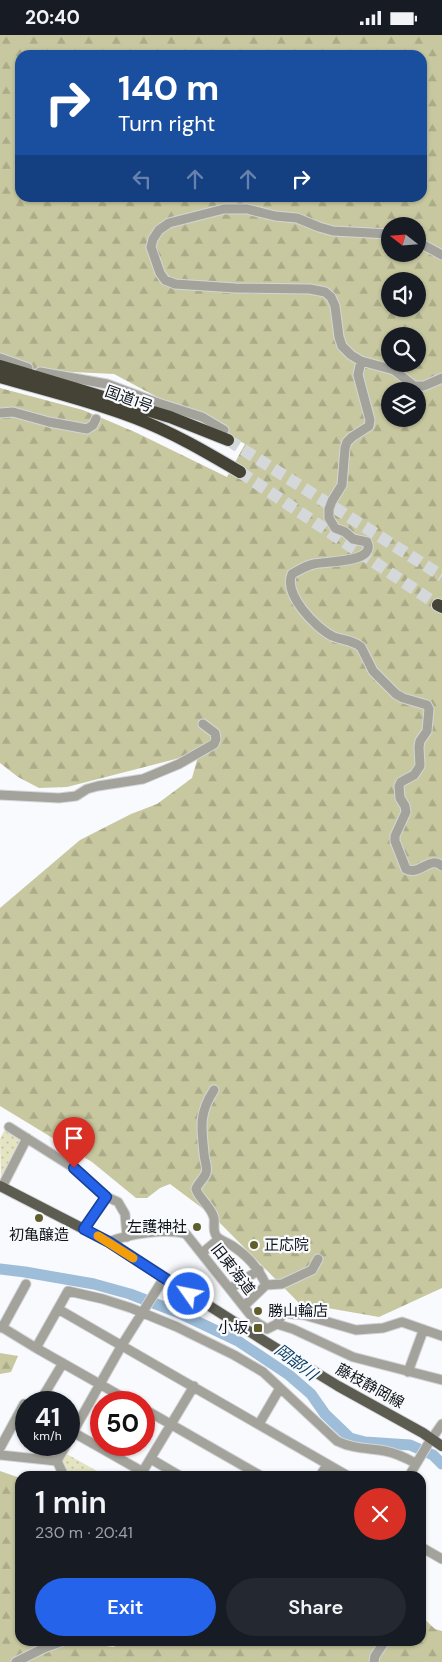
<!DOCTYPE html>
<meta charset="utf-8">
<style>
body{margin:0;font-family:"DM Sans","Noto Sans JP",sans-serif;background:#242831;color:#f1f3f6;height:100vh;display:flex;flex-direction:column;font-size:19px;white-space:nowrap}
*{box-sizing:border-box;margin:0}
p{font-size:16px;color:#9ea1a6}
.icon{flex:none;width:28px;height:28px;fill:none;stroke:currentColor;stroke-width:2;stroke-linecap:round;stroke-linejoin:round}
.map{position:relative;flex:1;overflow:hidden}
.drawer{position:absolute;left:15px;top:1436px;width:411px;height:175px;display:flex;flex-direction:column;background:#171b24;border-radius:15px;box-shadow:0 1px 4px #0004}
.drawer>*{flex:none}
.guide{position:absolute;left:15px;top:15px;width:412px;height:152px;border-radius:15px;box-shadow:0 1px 4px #0004;background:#1a4fa0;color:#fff;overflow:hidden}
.needle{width:32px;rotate:287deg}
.tools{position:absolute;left:381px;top:182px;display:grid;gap:10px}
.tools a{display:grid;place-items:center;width:45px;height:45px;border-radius:50%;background:#171b24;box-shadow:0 1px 4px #0004;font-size:25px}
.speed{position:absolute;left:15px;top:1356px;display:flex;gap:10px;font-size:25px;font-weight:700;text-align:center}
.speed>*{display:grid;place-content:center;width:65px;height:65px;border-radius:50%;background:#171b24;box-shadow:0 1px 4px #0004;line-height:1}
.speed small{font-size:12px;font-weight:400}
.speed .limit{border:8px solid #d22;background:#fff;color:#111}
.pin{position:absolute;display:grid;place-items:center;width:42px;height:42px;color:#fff;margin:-51px -21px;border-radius:50% 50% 50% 0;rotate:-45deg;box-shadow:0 0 5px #0007}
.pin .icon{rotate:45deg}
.me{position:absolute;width:55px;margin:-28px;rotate:303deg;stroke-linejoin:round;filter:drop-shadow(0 0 4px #0008)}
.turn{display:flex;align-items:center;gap:18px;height:105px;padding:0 20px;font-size:22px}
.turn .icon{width:65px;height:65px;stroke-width:2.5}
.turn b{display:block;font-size:35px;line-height:42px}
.lanes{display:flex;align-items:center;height:48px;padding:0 20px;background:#0003;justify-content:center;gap:25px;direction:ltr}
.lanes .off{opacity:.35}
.round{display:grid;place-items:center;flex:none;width:52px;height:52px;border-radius:26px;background:#242831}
.headline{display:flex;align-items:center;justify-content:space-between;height:85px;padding:0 20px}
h1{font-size:30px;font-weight:600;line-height:38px}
.primary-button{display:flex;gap:10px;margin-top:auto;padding:10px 20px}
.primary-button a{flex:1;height:58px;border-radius:30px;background:#2563eb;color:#fff;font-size:20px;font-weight:600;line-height:58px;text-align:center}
.primary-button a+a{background:#242831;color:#f1f3f6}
.status{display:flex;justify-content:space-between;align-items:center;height:35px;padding:0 25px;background:#171b24;direction:ltr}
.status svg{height:14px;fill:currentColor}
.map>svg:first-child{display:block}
</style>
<div class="status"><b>20:40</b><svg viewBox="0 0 49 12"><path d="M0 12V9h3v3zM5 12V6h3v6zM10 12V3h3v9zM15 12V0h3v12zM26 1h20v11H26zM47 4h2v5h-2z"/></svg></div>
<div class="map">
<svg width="442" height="1627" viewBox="0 0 442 1627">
<defs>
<pattern id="grass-dots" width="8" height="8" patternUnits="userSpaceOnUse" patternTransform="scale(1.25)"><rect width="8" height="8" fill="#e4e4c2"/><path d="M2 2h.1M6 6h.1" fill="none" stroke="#c2c3a6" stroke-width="1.8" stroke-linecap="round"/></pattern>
<pattern id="forest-firs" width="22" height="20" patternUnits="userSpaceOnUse" patternTransform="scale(1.25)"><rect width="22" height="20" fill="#c8c8a0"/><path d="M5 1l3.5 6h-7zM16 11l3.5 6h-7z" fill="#abab89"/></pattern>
</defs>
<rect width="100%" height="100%" fill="#f8fafd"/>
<path fill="url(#grass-dots)" d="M5 1094 24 1103 1 1145 0 1104Z
M65 1418 106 1441H69C64 1433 60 1427 65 1418Z"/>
<path fill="url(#forest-firs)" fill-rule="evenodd" d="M0 0H442V1253L379 1282 299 1268 214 1182 170 1149 160 1153 147 1163H136L92 1127 0 1071V873L80 805 131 779 157 769 192 743 199 718 67 752 39 753 18 742 0 728V353L83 375 137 398 227 442 245 409 114 339 32 335 0 319ZM20 20H422V162H20ZM390 191H418V219H390ZM390 246H418V274H390ZM390 301H418V329H390ZM390 356H418V384H390Z
M0 1318 18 1321 11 1337 0 1339Z
M0 1436 20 1443V1606H92V1609L113 1612 132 1606H421V1581L435 1594 442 1596V1627H0Z"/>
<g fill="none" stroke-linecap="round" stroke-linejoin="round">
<path stroke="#9dbdd9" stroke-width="11" d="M0 1234 25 1237 94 1249 130 1259 177 1277 238 1306 289 1340 311 1359 325 1379 350 1403 365 1407 410 1410 433 1420 442 1429"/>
<path stroke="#d5d8db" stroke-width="12" stroke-dasharray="12 6" stroke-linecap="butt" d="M228 405 442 541
M240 437 438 570"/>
<g stroke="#d3d5d8" stroke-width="11">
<path id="minor" d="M390 199 333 196 319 192 297 183 275 181 247 174H224L169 188 159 195 153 204 151 212 160 238 165 245 175 249 235 253 310 254 325 257 331 262 335 271 339 302 342 311 351 320 361 326 394 335 414 351H424L442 343
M418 207 442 220
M0 323 28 333
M361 326 358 340 370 385 369 391 352 402 347 407 345 413 342 450 332 466 329 474V483L335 493 345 497 353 504 367 507C377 528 326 526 314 529 307 530 299 535 292 539 283 559 315 592 332 601 341 605 353 605 361 612L373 636 396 659 403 663 427 670 429 674 427 696 420 706 419 712 420 731 414 740 401 747 399 751 400 763 405 771 406 777 395 801V806L406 834C420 841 430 820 442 831
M40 337 107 349 158 368 202 382 224 395
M0 378 13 377 49 387 87 394 93 390 96 384
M0 760 59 763 76 761 87 754 98 751 143 744 179 729 214 709 216 704 215 698 203 689
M214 1055C199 1078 201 1091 204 1118 204 1125 208 1131 206 1138 204 1144 198 1148 196 1154 199 1164 211 1171 214 1183 215 1190 212 1196 217 1202 221 1206 229 1208 234 1212 249 1222 259 1234 266 1250L282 1249 312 1235 318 1224
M9 1092 74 1133 107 1162 118 1167 125 1179 127 1202
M2 1152 27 1103
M84 1194 107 1162
M109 1207C128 1199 166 1193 186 1199L256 1287 267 1294 277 1289 293 1294 353 1322 442 1345
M202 1218 219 1204
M231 1253 259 1235
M244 1271 266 1250
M58 1274 348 1441
M277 1289 283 1278 304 1280 356 1295 383 1293 402 1287 442 1301
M0 1291 36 1313 133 1368
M2 1293 26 1249
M36 1313 68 1256 103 1264 131 1273 177 1292 234 1320 263 1337 337 1406C353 1414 368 1413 385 1416 396 1418 406 1423 415 1428
M408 1337 423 1296
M39 1368 63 1328
M144 1374 261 1441
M259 1389 280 1353
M69 1395 143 1437
M69 1404 122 1310 164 1243
M0 1413 24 1369 26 1370
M0 1420 57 1426
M151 1424 180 1441
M64 1441 57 1426 66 1410
M140 1441 194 1351
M320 1441 327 1430
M409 1441 428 1409 442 1389
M421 1512 442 1524
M16 1627 44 1613 63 1606
M374 1627 375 1621 385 1606"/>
</g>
<g stroke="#d3d5d8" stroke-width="12">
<path id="major" d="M0 1151 109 1207 266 1307 338 1351 423 1398 442 1411"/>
</g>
<g stroke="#d3d5d8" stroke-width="14">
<path id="highway" d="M0 331 170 382 228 405
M0 342C45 355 91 366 135 383 172 397 206 417 240 437
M438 570 442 572"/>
</g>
<use href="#minor" stroke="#a3a39c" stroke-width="9"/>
<use href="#major" stroke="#5c5c50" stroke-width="10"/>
<use href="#highway" stroke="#444336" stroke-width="12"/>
</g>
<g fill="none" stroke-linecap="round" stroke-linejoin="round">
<g stroke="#184099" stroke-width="12">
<path id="route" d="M74 1133 106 1162 84 1194 109 1207 189 1259"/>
</g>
<use href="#route" stroke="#2563eb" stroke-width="9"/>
<path stroke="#f59e0b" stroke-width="9" d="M98 1201 133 1223"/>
</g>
<g fill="#605e2b" stroke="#f8fafd" stroke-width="2">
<circle cx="39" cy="1183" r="5"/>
<circle cx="197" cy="1192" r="5"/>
<circle cx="254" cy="1210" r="5"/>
<circle cx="258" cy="1276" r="5"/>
<rect x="253" y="1288" width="10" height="10" rx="2.5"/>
</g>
<g text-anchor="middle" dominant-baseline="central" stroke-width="4.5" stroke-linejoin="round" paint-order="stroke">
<g font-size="15" fill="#0f1418" stroke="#f8fafd">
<text transform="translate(129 364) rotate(20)">国道1号</text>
<text transform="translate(233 1234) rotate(52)">旧東海道</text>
<text transform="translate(370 1351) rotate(29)">藤枝静岡線</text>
</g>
<g font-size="15" fill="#0f1418" stroke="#f8fafd" text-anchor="end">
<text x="187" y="1192">左護神社</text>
<text x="39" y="1200" text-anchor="middle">初亀醸造</text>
<text x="264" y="1210" text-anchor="start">正応院</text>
<text x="268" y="1276" text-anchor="start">勝山輪店</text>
<text x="248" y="1293">小坂</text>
</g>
<g font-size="16" font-style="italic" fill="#083d62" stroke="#f8fafd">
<text transform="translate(296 1327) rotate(37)">岡部川</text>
</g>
</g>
</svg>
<div class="tools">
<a><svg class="needle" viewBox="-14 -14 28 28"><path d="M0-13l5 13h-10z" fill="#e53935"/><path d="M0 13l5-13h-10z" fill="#9ea1a6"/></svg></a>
<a><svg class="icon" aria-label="sound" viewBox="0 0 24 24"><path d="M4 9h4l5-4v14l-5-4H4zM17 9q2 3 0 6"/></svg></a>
<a><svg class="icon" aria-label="search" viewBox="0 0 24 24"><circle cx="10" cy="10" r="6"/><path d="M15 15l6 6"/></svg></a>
<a><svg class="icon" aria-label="layers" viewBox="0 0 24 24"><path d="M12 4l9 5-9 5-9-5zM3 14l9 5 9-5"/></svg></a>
</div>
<div class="speed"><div>41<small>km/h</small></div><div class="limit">50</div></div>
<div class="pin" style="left:74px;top:1133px;background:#d93025"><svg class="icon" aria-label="arrive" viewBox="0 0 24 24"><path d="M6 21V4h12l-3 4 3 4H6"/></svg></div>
<svg class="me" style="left:189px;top:1259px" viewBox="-20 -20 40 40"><circle r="17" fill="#2563eb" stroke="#fff" stroke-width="3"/><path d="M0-11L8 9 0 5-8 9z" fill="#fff"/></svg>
<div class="guide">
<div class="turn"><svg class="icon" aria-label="right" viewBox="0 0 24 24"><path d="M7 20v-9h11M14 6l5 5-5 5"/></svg><div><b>140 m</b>Turn right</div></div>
<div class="lanes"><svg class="icon off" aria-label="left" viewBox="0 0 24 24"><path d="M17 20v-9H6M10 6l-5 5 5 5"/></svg><svg class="icon off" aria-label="ahead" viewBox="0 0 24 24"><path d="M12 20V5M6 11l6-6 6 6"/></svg><svg class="icon off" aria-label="ahead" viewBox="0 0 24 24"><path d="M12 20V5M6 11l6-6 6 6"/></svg><svg class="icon" aria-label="right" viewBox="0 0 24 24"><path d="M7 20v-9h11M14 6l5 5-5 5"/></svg></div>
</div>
<section class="drawer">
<div class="headline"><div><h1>1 min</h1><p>230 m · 20:41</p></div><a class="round" style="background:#d93025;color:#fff"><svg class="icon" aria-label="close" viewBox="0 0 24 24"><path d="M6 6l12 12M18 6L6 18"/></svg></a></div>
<div class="primary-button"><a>Exit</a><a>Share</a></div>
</section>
</div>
